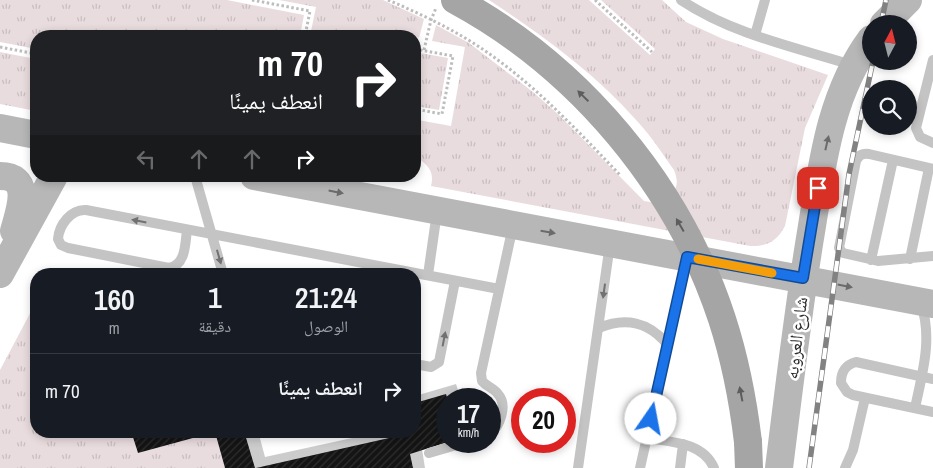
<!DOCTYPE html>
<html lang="ar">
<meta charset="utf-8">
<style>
body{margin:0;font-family:"Archivo Narrow","Noto Naskh Arabic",sans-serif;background:#20242c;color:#f1f3f6;direction:rtl;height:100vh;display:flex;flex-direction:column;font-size:19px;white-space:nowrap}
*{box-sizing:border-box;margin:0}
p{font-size:16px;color:#9ea1a6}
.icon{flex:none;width:28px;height:28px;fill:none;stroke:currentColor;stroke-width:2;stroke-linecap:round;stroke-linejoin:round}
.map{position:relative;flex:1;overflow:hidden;direction:ltr}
.panel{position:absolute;left:30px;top:268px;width:391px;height:170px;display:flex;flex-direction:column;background:#171b24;border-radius:20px;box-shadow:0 2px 8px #0003;direction:rtl}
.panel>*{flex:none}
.guide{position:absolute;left:30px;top:30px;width:391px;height:152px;border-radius:20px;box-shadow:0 2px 8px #0003;direction:rtl;background:#202124;color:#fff;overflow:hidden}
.needle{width:32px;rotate:7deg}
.fabs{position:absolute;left:862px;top:15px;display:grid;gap:10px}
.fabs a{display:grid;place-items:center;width:55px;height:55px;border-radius:50%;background:#171b24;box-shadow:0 2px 8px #0003;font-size:25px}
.speed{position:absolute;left:436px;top:388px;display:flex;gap:10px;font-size:25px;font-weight:700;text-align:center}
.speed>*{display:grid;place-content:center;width:65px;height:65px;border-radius:50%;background:#171b24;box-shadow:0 2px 8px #0003;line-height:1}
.speed small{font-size:12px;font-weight:400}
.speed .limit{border:8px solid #d22;background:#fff;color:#111}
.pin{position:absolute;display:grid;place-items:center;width:42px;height:42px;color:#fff;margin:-21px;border-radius:10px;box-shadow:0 2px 8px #0006}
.me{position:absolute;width:55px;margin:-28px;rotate:12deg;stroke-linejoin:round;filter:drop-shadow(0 0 4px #0008)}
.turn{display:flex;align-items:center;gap:18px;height:105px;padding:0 15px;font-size:22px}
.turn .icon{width:65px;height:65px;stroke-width:2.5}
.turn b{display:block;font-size:35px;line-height:42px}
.lanes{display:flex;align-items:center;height:48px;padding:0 15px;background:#0003;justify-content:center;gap:25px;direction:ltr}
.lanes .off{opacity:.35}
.eta{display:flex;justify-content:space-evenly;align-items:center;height:85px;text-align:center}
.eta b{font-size:30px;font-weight:600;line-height:35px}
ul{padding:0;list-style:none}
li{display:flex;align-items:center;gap:15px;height:75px;padding:0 15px;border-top:1px solid #363941}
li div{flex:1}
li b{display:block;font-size:19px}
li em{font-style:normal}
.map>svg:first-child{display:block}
</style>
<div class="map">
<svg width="933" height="468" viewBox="0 0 933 468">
<defs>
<pattern id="grass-tufts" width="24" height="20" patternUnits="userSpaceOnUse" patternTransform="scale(1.25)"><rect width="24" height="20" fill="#e9dcde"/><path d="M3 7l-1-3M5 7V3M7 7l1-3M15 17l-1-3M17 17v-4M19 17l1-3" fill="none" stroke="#c8bdbf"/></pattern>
<pattern id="building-hatch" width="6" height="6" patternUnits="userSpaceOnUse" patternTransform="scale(1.25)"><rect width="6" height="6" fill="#141414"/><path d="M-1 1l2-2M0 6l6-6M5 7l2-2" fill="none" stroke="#2e2e2e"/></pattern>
</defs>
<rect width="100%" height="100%" fill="#fff"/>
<path fill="url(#grass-tufts)" d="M0 0H227L304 15 300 36H36V49L0 42Z
M279 0H383L424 19 419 38 415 36 384 32 383 36H310L316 7Z
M489 0H589L650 55 655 49 601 0H662L686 22 723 39 828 75 805 128 785 226C777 241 767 247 750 246L431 186C435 171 427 164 415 156V134L418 120 451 126 465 47 432 41 436 25 469 43 533 92 559 115 644 201 656 203C672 194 682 190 674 170 662 153 651 136 637 121 595 73 542 35 489 0Z
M0 52 36 59V111L0 104Z
M415 52 448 58 439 110 415 106Z
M36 302V431H131L138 453 215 432 225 468H0V370Z"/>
<path fill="#0003" d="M456 384 461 399H448V441L422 449 425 468H226L216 431H258L265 457 384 431H415V396Z"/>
<path fill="url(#building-hatch)" d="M446 394 448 401V442L410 454 413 468H256L389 438 388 431H415V403Z
M131 431H244L255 468H225L215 432 138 453Z"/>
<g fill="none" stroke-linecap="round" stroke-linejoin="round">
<path stroke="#bdbdbd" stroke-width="3" stroke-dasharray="2.5 2.5" stroke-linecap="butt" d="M252 0 310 11 305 36
M388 0C416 12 444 25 470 41 528 77 574 127 621 176
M595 0 652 52
M0 47 36 54
M415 49 453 56 442 114 415 109
M424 50 431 20 436 8"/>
<path stroke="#c4c4c4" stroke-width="10" d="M681 0C732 34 794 47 852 65
M755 35 765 0
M933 60 916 128 920 137 933 143
M933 169 869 154C862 153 859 155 856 161L839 248 843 253 878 261 933 256
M195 176 223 274
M187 230C185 244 186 265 169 268L68 248 61 245 58 239C59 225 71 209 86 210L499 289
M910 259 929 168
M871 260 893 160
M428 275 437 212
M599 328C625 317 649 322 667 344
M415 364 431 367 439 362 455 281
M933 379 856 362C845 365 841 372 841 383L847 392 853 395 933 412
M915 408C922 374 933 339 921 304
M490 434C500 426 508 405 498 394 494 388 487 387 482 381L481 373 513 226
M647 438C671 442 703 442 714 468
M429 453 470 441
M578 468 610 244
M640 468 687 259
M680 468 683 444
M845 468 853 450 865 398"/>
<path stroke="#b7b7b7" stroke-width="28" d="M884 24 908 0
M0 128 36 135
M0 176C34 176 19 212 14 231
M254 176 933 304
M0 274 54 176
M779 468C789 389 798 310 811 232 822 165 830 94 871 39"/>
<path stroke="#a5a5a5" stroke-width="28" d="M748 442 749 468"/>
<g stroke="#828282" stroke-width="5.5">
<path id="rail" d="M881 24 886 0
M809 468 849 174 873 61"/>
</g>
<use href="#rail" stroke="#fff" stroke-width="4" stroke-dasharray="11" stroke-linecap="butt"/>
<path stroke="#a5a5a5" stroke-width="28" d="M455 0C579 67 678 185 722 319 735 359 743 400 748 442"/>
</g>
<defs><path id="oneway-solid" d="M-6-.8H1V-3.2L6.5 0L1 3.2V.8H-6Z" transform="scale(1.25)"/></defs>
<g fill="#5d5d5d">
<use href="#oneway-solid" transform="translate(583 96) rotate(-136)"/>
<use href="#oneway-solid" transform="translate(680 225) rotate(-120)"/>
<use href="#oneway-solid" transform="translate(741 394) rotate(-101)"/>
</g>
<g fill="#6b6b6b">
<use href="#oneway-solid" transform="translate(827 143) rotate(-77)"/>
<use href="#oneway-solid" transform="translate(336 192) rotate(11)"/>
<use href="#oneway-solid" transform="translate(548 232) rotate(10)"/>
<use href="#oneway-solid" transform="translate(845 286) rotate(11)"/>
</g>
<g fill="#717171">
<use href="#oneway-solid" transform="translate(139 221) rotate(-169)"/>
<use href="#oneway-solid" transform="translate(219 257) rotate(74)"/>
<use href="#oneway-solid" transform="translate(604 291) rotate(98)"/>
<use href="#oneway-solid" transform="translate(444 339) rotate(-79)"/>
</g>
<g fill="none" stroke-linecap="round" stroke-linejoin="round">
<g stroke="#114b97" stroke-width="12">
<path id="route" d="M651 419 687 257 803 278 818 188"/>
</g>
<use href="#route" stroke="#1a73e8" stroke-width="9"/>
<path stroke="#f59e0b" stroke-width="9" d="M698 259 772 273"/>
</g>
<g text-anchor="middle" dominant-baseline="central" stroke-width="5" stroke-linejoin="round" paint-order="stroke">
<g font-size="18" fill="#2d2d2d" stroke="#fff">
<text transform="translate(796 338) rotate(-83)">شارع العروبه</text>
</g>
</g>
</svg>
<div class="fabs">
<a><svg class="needle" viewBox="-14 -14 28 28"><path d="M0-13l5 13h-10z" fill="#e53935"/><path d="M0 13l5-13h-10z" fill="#9ea1a6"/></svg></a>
<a><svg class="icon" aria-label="search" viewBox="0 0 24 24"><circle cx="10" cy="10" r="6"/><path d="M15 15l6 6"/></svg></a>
</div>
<div class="speed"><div>17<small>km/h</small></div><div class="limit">20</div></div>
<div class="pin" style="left:818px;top:188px;background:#d93025"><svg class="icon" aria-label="arrive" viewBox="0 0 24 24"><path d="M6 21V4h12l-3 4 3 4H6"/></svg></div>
<svg class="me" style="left:651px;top:419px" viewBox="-20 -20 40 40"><circle r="19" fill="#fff"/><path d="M0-13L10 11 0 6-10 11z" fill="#1a73e8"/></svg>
<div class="guide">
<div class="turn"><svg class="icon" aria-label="right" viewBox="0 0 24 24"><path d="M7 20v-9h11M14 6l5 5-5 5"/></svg><div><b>70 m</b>انعطف يمينًا</div></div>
<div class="lanes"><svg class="icon off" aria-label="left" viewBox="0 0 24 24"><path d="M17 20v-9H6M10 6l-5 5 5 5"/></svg><svg class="icon off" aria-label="ahead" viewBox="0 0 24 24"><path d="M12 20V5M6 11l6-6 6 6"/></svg><svg class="icon off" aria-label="ahead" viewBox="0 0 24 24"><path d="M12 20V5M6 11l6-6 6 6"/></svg><svg class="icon" aria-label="right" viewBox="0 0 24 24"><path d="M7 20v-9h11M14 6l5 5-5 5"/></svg></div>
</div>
<section class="panel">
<div class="eta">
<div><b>21:24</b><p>الوصول</p></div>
<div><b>1</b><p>دقيقة</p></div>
<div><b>160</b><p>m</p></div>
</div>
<ul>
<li><svg class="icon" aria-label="right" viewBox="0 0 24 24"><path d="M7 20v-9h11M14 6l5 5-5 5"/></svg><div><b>انعطف يمينًا</b></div><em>70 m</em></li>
</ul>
</section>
</div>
